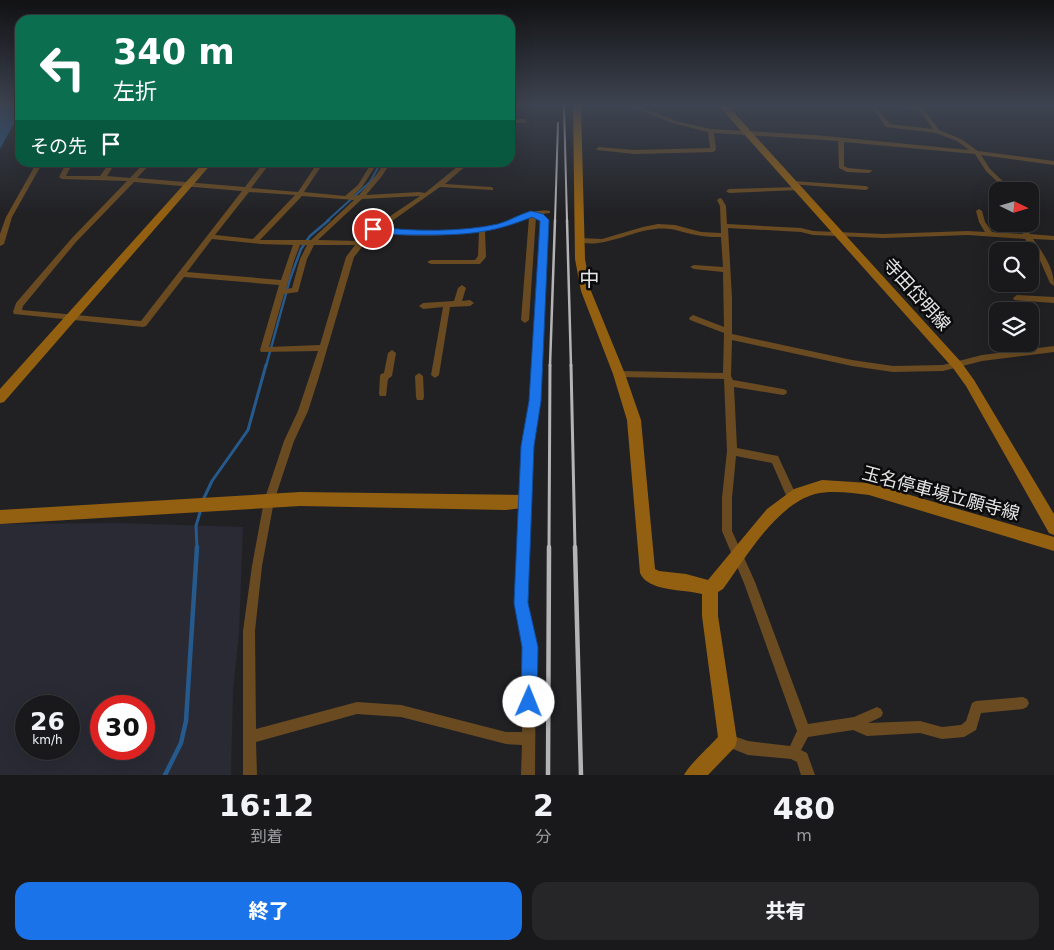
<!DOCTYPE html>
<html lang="ja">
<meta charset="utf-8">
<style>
body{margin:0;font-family:"DejaVu Sans","Noto Sans JP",sans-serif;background:#262628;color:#f1f3f6;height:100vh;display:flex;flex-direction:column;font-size:19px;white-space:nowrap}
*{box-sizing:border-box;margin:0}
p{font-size:16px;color:#9fa0a3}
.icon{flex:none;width:28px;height:28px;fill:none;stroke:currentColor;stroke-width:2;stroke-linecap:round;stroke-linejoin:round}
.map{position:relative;height:775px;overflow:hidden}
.drawer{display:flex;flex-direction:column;background:#19191b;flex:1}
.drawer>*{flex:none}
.top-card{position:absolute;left:15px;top:15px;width:500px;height:152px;border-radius:15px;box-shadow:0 5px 20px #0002,0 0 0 1px #37383a;background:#0b6e4f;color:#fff;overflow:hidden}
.needle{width:32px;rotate:95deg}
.fabs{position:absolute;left:989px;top:182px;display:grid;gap:10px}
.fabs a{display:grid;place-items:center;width:50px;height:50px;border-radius:10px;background:#19191b;box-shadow:0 5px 20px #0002,0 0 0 1px #37383a;font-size:25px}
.speed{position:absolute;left:15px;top:695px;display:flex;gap:10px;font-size:25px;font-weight:700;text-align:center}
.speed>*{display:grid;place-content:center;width:65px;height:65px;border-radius:50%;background:#19191b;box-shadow:0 5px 20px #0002,0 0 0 1px #37383a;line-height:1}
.speed small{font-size:12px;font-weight:400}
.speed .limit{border:8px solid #d22;background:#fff;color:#111}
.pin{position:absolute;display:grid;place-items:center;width:42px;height:42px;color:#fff;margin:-21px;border:2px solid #fff;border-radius:50%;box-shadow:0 1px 5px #0007}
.me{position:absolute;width:55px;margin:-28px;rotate:1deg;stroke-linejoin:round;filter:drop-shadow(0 0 4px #0008)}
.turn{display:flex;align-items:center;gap:18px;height:105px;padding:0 15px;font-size:22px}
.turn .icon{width:65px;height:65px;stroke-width:2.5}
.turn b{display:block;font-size:35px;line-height:42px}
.then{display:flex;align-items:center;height:48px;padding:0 15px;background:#0003;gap:10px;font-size:19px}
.eta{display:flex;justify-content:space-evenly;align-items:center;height:85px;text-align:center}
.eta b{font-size:30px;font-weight:800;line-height:35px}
.primary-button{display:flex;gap:10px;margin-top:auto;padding:10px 15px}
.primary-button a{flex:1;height:58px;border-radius:15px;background:#1a73e8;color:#fff;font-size:20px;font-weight:800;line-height:58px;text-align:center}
.primary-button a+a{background:#262628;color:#f1f3f6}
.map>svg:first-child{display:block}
</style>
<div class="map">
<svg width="1054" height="775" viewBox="0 0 1054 775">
<rect width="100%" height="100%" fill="#212124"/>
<path fill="#292a33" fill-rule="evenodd" d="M119 523 243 527 239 633 233 691 231 775H0V524ZM26 706H69V749H26ZM101 706H144V749H101Z"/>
<path fill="#265a8c" d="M0 105H20V112L0 149Z"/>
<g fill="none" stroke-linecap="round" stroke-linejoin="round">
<path stroke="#265a8c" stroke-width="2" d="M327 221 370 182 381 162"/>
<path stroke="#265a8c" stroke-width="2.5" d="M266 366 290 279 301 249 310 236 329 220"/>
<path stroke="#265a8c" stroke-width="3" d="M203 500 212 481 248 430 266 365
M197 548 196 526 201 509"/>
<path stroke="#265a8c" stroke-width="4.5" d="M165 775 181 743 186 721 197 547"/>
<path fill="#6a4b21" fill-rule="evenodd" d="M622 105H632L649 110 676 121 711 129 815 135 969 150 957 141 936 133 886 127 870 105H875L890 124 933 129 919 110 881 105H921L939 130 961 139 978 151 1054 161V165L981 155 990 169 1013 191H1007L986 171 975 154 844 142V166L848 168 871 170 872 171 869 173 847 172 839 168 838 141 714 133 716 150 713 152 634 154 597 150 596 149 599 147 634 150 710 148 708 132 672 123 645 112Z
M510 119H524L527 121 524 123H510Z
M37 162H43L12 217 4 244 0 246V234L6 217Z
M67 162H73L66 176H100L110 162H116L107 176 130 178 145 162H152L137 178 245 187 264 162H271L251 188 298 192 318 162H324L304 192 345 196 358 185 372 162H378L362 187 353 196 359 195 377 174 385 162H391L382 176 366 195 419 192 425 193 463 162H470L445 184 491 187 493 188V190L440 187 382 228C416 234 461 233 495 225 514 221 530 208 550 211V213L542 214 548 220 539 401 533 446 527 603 536 647 535 775H521L522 745 506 744 401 717 357 714 256 742 257 775H243V631L252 566 264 501 284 441 298 411 318 351 261 352 260 350 279 285 184 277 146 326 143 327 14 314 13 312 16 303 72 238 127 181 62 179 59 177ZM134 182 242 191 141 321 22 310 23 306 76 242ZM249 192 295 195 253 239 215 235ZM302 196 354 200 311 240H260ZM420 196 374 227H371L370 230 359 241 318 240 362 199ZM529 217 521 320 525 323 529 320 536 217 542 221 531 401 523 446 515 603 524 647 522 732H506L401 705 357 702 256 729 255 631 262 566 274 501 294 441 308 411 318 380 354 257 366 242 377 232C410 238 445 236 479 232L478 256 475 260H431L427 262 431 264H480L486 257 485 231 506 226ZM212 239 261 244 293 245 281 280 187 272ZM300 245H307L300 259 292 288 286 289 294 261ZM314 245H355L346 257 320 345 269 347 284 294 298 292 307 259Z
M793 181 866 186 869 188 866 190 791 184V182Z
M798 187 800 188V190L729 193 726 191 729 189Z
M720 198 722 199 726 206 727 224 801 228 813 231 883 234 968 231 985 232 979 222 976 211 979 209 982 211 985 222 992 232 1023 234 1020 224H1026L1030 234 1054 236V240L1033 239C1043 253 1054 268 1054 286L1050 283 1038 256 1025 239 968 235 883 238 813 235 801 232 728 228 732 298V334L852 360 893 366 943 365 982 355 1054 346V352L982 361 943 371 893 372 852 366 732 340 731 376 733 380 783 389 786 390 787 392 786 394 783 395 734 387 737 448 778 456 798 499 797 502 793 504 789 502 772 463 736 456 732 498V531L755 582 808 724 854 717 877 707 881 709 883 713 881 717 868 723 920 721 942 727 961 725 966 721 972 703 976 701 1023 697 1027 699 1029 703 1027 707 1023 709 981 713 976 730 964 737 942 739 920 733 867 736 853 730 808 737 801 750 807 753 815 775H801L797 762 791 759 748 755 723 745 722 740 723 735 728 734 748 741 790 746 797 731 744 583 722 531V498L727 451 724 379 619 377 615 374 619 371 723 373 724 333 690 320 689 318 693 315 724 327 723 272 694 269 690 267 694 265 723 267 721 237C715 237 708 237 702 236 681 233 671 225 648 230 630 233 593 251 577 240L580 238 602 239 643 227 658 224 675 225 701 232 721 233 720 206 717 200Z
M462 285 466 288 462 301 470 300 474 303 470 306 450 307 439 375 435 378 431 375 443 307 423 309 419 306 423 303 454 301 458 288Z
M1017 295 1054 297V303L1014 300 1013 298Z
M392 350 396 353 392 376 388 379 386 396H380L379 394 380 376 381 374 384 373 388 353Z
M419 373 423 376 424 397 423 400H417L416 397 415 376Z"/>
<path fill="#936011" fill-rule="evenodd" d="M573 105H581L585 259 591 291 625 374 641 420 655 569 659 571 686 574 708 580 767 509 794 489 822 480 869 483 1054 537V551L869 495C852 493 832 490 815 494 776 505 746 557 723 589L718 592V616L737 740 735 747 708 775H684C689 765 709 747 718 737L702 616V594C684 589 648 592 640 573L627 420 613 374 581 291 575 259Z
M718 105H727L961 362 974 380 1054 514V535L1049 533 966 386 953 368Z
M204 162H213L4 402 0 403V389Z
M300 492 525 495 530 497 532 502 530 507 506 510 300 506 0 524V510Z"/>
<path stroke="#b4b4b6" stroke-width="2" d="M564 105 567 221
M555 221 558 123"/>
<path stroke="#b4b4b6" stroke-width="2.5" d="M567 220 571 366
M550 366 555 220"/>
<path stroke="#b4b4b6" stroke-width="3" d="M571 365 575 548
M549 548 550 365"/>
<path stroke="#b4b4b6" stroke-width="4.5" d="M575 547 581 775
M548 775 549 547"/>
</g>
<linearGradient id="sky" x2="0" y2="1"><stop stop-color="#121214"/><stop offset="0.49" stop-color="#3d4350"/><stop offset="1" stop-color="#3d4350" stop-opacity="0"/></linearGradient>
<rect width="1054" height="214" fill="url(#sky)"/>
<path fill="#1a73e8" stroke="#114b97" d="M531 211 543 214 549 220 541 401 534 446 528 603 538 647 537 702 535 708 529 711 524 708 521 702 522 647 514 603 521 446 529 401 540 221 532 217C490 234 465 235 421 235 404 235 387 235 370 231L369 229 373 226C408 232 463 232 498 224 509 221 520 214 531 211Z"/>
<g text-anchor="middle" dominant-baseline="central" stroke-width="5" stroke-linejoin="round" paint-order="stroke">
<g font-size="18" fill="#e5e5e7" stroke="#0b0b0c">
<text transform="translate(917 294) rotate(48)">寺田岱明線</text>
<text transform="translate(941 493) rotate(15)">玉名停車場立願寺線</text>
</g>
<g font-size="20" fill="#e5e5e7" stroke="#0b0b0c">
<text x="589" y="279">中</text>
</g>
</g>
</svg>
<div class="fabs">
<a><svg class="needle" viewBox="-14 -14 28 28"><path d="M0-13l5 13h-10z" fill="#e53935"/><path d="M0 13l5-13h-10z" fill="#9fa0a3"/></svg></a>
<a><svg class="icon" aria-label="search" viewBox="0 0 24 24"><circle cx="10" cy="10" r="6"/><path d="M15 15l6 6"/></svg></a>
<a><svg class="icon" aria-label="layers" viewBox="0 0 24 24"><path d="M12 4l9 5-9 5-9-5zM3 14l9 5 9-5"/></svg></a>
</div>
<div class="speed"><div>26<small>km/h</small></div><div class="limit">30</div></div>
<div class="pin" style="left:373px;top:229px;background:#d93025"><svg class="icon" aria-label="arrive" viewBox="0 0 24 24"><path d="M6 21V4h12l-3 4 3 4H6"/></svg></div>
<svg class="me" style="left:529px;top:702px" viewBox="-20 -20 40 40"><circle r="19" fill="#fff"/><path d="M0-13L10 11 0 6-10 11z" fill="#1a73e8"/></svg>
<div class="top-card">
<div class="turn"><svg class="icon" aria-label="left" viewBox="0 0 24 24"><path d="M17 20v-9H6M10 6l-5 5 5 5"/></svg><div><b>340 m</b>左折</div></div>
<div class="then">その先<svg class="icon" aria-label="arrive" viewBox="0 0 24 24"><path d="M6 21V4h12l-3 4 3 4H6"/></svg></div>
</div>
</div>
<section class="drawer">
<div class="eta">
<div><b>16:12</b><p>到着</p></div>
<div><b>2</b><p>分</p></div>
<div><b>480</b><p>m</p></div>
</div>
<div class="primary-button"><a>終了</a><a>共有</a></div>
</section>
